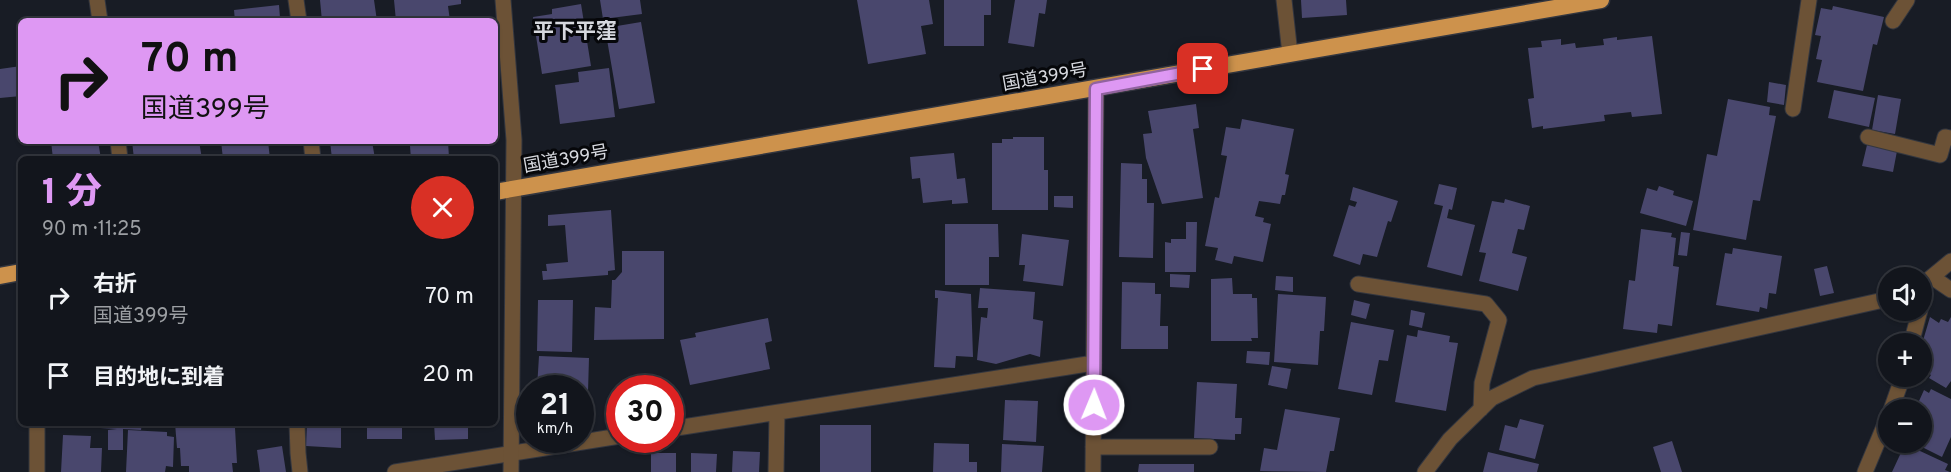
<!DOCTYPE html>
<html lang="ja">
<meta charset="utf-8">
<style>
body{margin:0;font-family:Overpass,"Noto Sans JP",sans-serif;background:#1b1e25;color:#f1f3f6;height:100vh;display:flex;flex-direction:column;font-size:22px;white-space:nowrap}
*{box-sizing:border-box;margin:0}
p{font-size:20px;color:#9c9fa3}
.icon{flex:none;width:33px;height:33px;fill:none;stroke:currentColor;stroke-width:2;stroke-linecap:round;stroke-linejoin:round}
.map{position:relative;flex:1;overflow:hidden}
.sheet{position:absolute;left:18px;top:156px;width:480px;height:270px;display:flex;flex-direction:column;background:#12151c;border-radius:9px;box-shadow:0 2px 4px #0004,0 0 0 2px #31343b}
.sheet>*{flex:none}
.banner{position:absolute;left:18px;top:18px;width:480px;height:126px;border-radius:9px;box-shadow:0 2px 4px #0004,0 0 0 2px #31343b;background:#de98f3;color:#111;overflow:hidden}
.controls{position:absolute;left:1878px;top:267px;display:grid;gap:12px}
.controls a{display:grid;place-items:center;width:54px;height:54px;border-radius:50%;background:#12151c;box-shadow:0 2px 4px #0004,0 0 0 2px #31343b;font-size:30px}
.speed{position:absolute;left:516px;top:375px;display:flex;gap:12px;font-size:30px;font-weight:700;text-align:center}
.speed>*{display:grid;place-content:center;width:78px;height:78px;border-radius:50%;background:#12151c;box-shadow:0 2px 4px #0004,0 0 0 2px #31343b;line-height:1}
.speed small{font-size:15px;font-weight:400}
.speed .limit{border:9px solid #d22;background:#fff;color:#111}
.pin{position:absolute;display:grid;place-items:center;width:51px;height:51px;color:#fff;margin:-26px;border-radius:12px;box-shadow:0 3px 9px #0006}
.me{position:absolute;width:66px;margin:-33px;rotate:1deg;stroke-linejoin:round;filter:drop-shadow(0 0 4px #0008)}
.turn{display:flex;align-items:center;gap:21px;height:126px;padding:0 24px;font-size:27px}
.turn .icon{width:78px;height:78px;stroke-width:2.5}
.turn b{display:block;font-size:42px;line-height:51px}
.round{display:grid;place-items:center;flex:none;width:63px;height:63px;border-radius:32px;background:#1b1e25}
.headline{display:flex;align-items:center;justify-content:space-between;height:102px;padding:0 24px}
h1{font-size:36px;font-weight:800;line-height:45px;color:#de98f3}
ul{padding:0;list-style:none}
li{display:flex;align-items:center;gap:18px;height:78px;padding:0 24px}
li div{flex:1}
li b{display:block;font-size:22px}
li em{font-style:normal}
.map>svg:first-child{display:block}
</style>
<div class="map">
<svg width="1951" height="472" viewBox="0 0 1951 472">
<rect width="100%" height="100%" fill="#181c25"/>
<path fill="#49476d" d="M320 0H374L377 21H322Z
M394 0H461V4L448 6 450 21H396Z
M600 0H640L642 14 603 19Z
M857 0H929L933 24 921 26 926 54 868 64Z
M944 0H991V15H984V46H944Z
M1015 0H1047L1045 14 1039 13 1034 47 1008 43Z
M1301 0H1346L1347 15 1302 18Z
M581 4 591 66 542 74 533 17 552 14V9Z
M279 5 280 18 235 21 234 10Z
M1833 6 1884 17 1877 45 1873 44 1863 91 1817 82 1822 60 1816 59 1821 36 1815 35 1821 8 1832 10Z
M641 22 655 103 619 109 605 28Z
M1652 36 1662 114 1632 117 1631 112 1604 115 1605 121 1543 129V126L1532 128 1528 99 1534 98 1528 48 1542 47 1541 41 1561 39V45L1575 43 1576 48 1604 45 1603 39 1617 37V40Z
M21 66V96L0 98V69Z
M609 68 615 117 560 124 555 85 579 82 578 72Z
M1769 82 1786 85 1784 105 1767 102Z
M1834 90 1875 98 1869 127 1828 118Z
M1878 95 1901 99 1895 134 1872 130Z
M1728 99 1770 107 1769 115 1776 116 1760 201 1753 200 1746 240 1693 230 1707 154 1717 156Z
M1196 104 1199 128 1193 129 1203 198 1162 204 1146 158 1143 134 1152 133 1148 111Z
M1242 119 1294 129 1285 174 1289 175 1285 195H1282L1280 204 1259 201 1255 216 1264 218 1263 222 1271 224 1263 262 1234 256 1232 264 1215 260 1218 248 1205 246 1215 197 1219 198 1227 156 1221 155 1226 127 1240 129Z
M1013 137H1044V170H1048V210H992V143H1002V139H1013Z
M51 141H98L101 159H53Z
M132 141H199L202 159H134Z
M221 141H268L270 159H223Z
M330 141H372L375 159H332Z
M401 141H448L449 158 411 159 410 146H402Z
M1867 145 1897 151 1893 172 1862 166Z
M954 153 957 179 965 178 968 203 952 204V200L923 203 920 178 912 179 910 157Z
M1121 163 1142 164V179H1147V203H1154L1153 258 1119 257Z
M1439 184 1457 188 1452 210 1449 209 1447 218 1475 225 1462 276 1427 267 1443 206 1434 204Z
M1659 186 1674 191 1673 195 1693 201 1686 226 1640 213 1647 188 1657 191Z
M1353 187 1398 201 1391 222 1388 221 1377 257 1363 254 1360 265 1333 256 1349 205 1355 207 1357 202 1350 200Z
M1054 196H1073V208L1054 207Z
M1505 199 1530 206 1524 230 1518 229 1512 253 1527 257 1518 291 1479 281 1486 253 1479 252 1492 201 1504 203Z
M611 210 615 270 608 271V275L543 280 542 271H547L546 264 568 262 565 225 548 226V215Z
M1186 222H1197L1196 272H1165V242L1171 243V239H1186Z
M945 224H998L999 257H989V285H945Z
M1641 229 1672 233 1671 237 1676 238 1673 266 1679 267 1672 326 1658 324 1657 333 1623 329 1629 280 1635 281Z
M1681 232 1690 233 1687 256 1678 255Z
M1022 234 1069 240 1063 286 1023 281 1025 265H1019Z
M1733 248 1782 256 1776 294 1769 293 1767 309 1760 307 1759 312 1716 305 1725 253 1732 254Z
M622 251H664V339L594 340 595 307 611 308 612 280H615L622 272Z
M1827 266 1834 293 1820 296 1814 269Z
M1170 274 1190 275 1189 288 1170 287Z
M1276 276 1293 277V292L1275 290Z
M1232 278 1233 294H1252V298H1257L1258 338H1251L1252 341H1211V279Z
M1122 282 1155 283V294H1161L1160 326H1168V349H1121Z
M980 288 1035 292 1033 319 1043 321 1040 357 1030 354 996 364 977 360 981 317 987 318 988 308H978Z
M935 290 971 294 973 357 956 356 955 368 934 367 938 298H935Z
M1278 294 1326 297 1324 331H1320L1318 365 1274 362Z
M538 300H573L572 352 537 351Z
M1354 300 1370 304 1366 319 1351 315Z
M1411 310 1425 313 1422 328 1409 325Z
M1930 317 1939 323 1941 319 1948 322 1951 317V381L1946 388 1929 378 1931 375 1922 369V366L1931 349 1922 344Z
M768 318 772 341 765 343 770 369 690 385 680 340 696 337 695 333Z
M1351 322 1394 330 1388 361 1379 360 1372 395 1338 389Z
M1418 330 1450 336 1449 342 1458 343 1446 411 1395 402 1407 335 1417 337Z
M1247 351 1270 352 1269 365 1246 363Z
M539 356 589 358 588 392 580 391V388H537Z
M1272 366 1291 369 1287 389 1268 385Z
M1197 382 1237 384 1235 418H1242L1241 434H1235V440L1194 438Z
M1931 389 1951 399V437L1942 457 1912 442H1922V410H1915L1924 390 1929 393Z
M1005 400 1038 401 1036 442 1003 440Z
M1285 409 1340 418 1334 451H1330L1326 472 1260 471 1264 448 1277 450Z
M1520 419 1544 425 1535 459 1499 450 1505 425 1517 428Z
M84 423H142L141 430 123 429V450H108V430L117 429 84 427Z
M175 423H229V428H235L237 463H232L233 472H189V466H181L180 448H177Z
M307 423H341V448L306 446Z
M367 423H402V439H367Z
M434 423H468V439L435 440Z
M820 425H871V472H820Z
M128 430 167 432V436L174 437 173 467 166 466 165 472H126Z
M63 435 91 436 90 448H102L101 472H61Z
M1672 441 1682 472H1661L1653 447Z
M934 443 969 444V462H977V472H933Z
M1002 444 1044 446 1042 472H1001Z
M1905 444 1948 464 1945 470 1950 472H1892Z
M282 446 286 472H260L257 450Z
M733 451 760 452 759 472H732Z
M1488 452 1539 464 1537 472H1483Z
M651 453H676V472H651Z
M691 453 717 454 716 472H691Z
M1139 464H1194V472H1138Z"/>
<g fill="none" stroke-linecap="round" stroke-linejoin="round">
<g stroke="#33363f" stroke-width="17">
<path id="minor" d="M97 0 100 21
M296 0 299 21
M1284 0 1290 54
M1893 21 1907 0
M1793 109 1809 0
M1868 137 1940 155 1945 137 1951 138
M118 141 120 159
M311 141 313 159
M1932 277 1951 290
M1358 284 1486 304 1499 320 1482 383 1481 409
M1922 285 1951 261
M1911 344 1920 310
M1891 410 1903 376
M297 423 298 453 300 472
M670 429 1094 363
M1093 447H1210
M37 472V423
M395 472 620 436
M776 472 777 413
M1093 472 1096 89
M1425 472 1450 439 1492 398 1533 378 1888 299
M1865 472 1888 417"/>
</g>
<g stroke="#33363f" stroke-width="17">
<path id="tertiary" d="M503 0 514 140 511 472"/>
</g>
<g stroke="#33363f" stroke-width="19">
<path id="trunk" d="M495 192 1601 0
M0 276 21 272"/>
</g>
<use href="#minor" stroke="#6c5236" stroke-width="15"/>
<use href="#tertiary" stroke="#6c5236" stroke-width="15"/>
<use href="#trunk" stroke="#cd924c" stroke-width="16"/>
</g>
<g fill="none" stroke-linecap="round" stroke-linejoin="round">
<g stroke="#90639e" stroke-width="15">
<path id="route" d="M1094 405 1096 89 1203 69"/>
</g>
<use href="#route" stroke="#de98f3" stroke-width="10"/>
</g>
<g text-anchor="middle" dominant-baseline="central" stroke-width="6" stroke-linejoin="round" paint-order="stroke">
<g font-size="18" fill="#d6d8de" stroke="#06070a">
<text transform="translate(1045 78) rotate(-10)">国道399号</text>
<text transform="translate(566 160) rotate(-10)">国道399号</text>
</g>
<g font-size="21" font-weight="bold" fill="#d6d8de" stroke="#06070a">
<text x="575" y="32">平下平窪</text>
</g>
</g>
</svg>
<div class="controls">
<a><svg class="icon" aria-label="sound" viewBox="0 0 24 24"><path d="M4 9h4l5-4v14l-5-4H4zM17 9q2 3 0 6"/></svg></a>
<a>+</a>
<a>−</a>
</div>
<div class="speed"><div>21<small>km/h</small></div><div class="limit">30</div></div>
<div class="pin" style="left:1203px;top:69px;background:#d93025"><svg class="icon" aria-label="arrive" viewBox="0 0 24 24"><path d="M6 21V4h12l-3 4 3 4H6"/></svg></div>
<svg class="me" style="left:1094px;top:405px" viewBox="-20 -20 40 40"><circle r="17" fill="#de98f3" stroke="#fff" stroke-width="3"/><path d="M0-11L8 9 0 5-8 9z" fill="#fff"/></svg>
<div class="banner">
<div class="turn"><svg class="icon" aria-label="right" viewBox="0 0 24 24"><path d="M7 20v-9h11M14 6l5 5-5 5"/></svg><div><b>70 m</b>国道399号</div></div>
</div>
<section class="sheet">
<div class="headline"><div><h1>1 分</h1><p>90 m · 11:25</p></div><a class="round" style="background:#d93025;color:#fff"><svg class="icon" aria-label="close" viewBox="0 0 24 24"><path d="M6 6l12 12M18 6L6 18"/></svg></a></div>
<ul>
<li><svg class="icon" aria-label="right" viewBox="0 0 24 24"><path d="M7 20v-9h11M14 6l5 5-5 5"/></svg><div><b>右折</b><p>国道399号</p></div><em>70 m</em></li>
<li><svg class="icon" aria-label="arrive" viewBox="0 0 24 24"><path d="M6 21V4h12l-3 4 3 4H6"/></svg><div><b>目的地に到着</b></div><em>20 m</em></li>
</ul>
</section>
</div>
